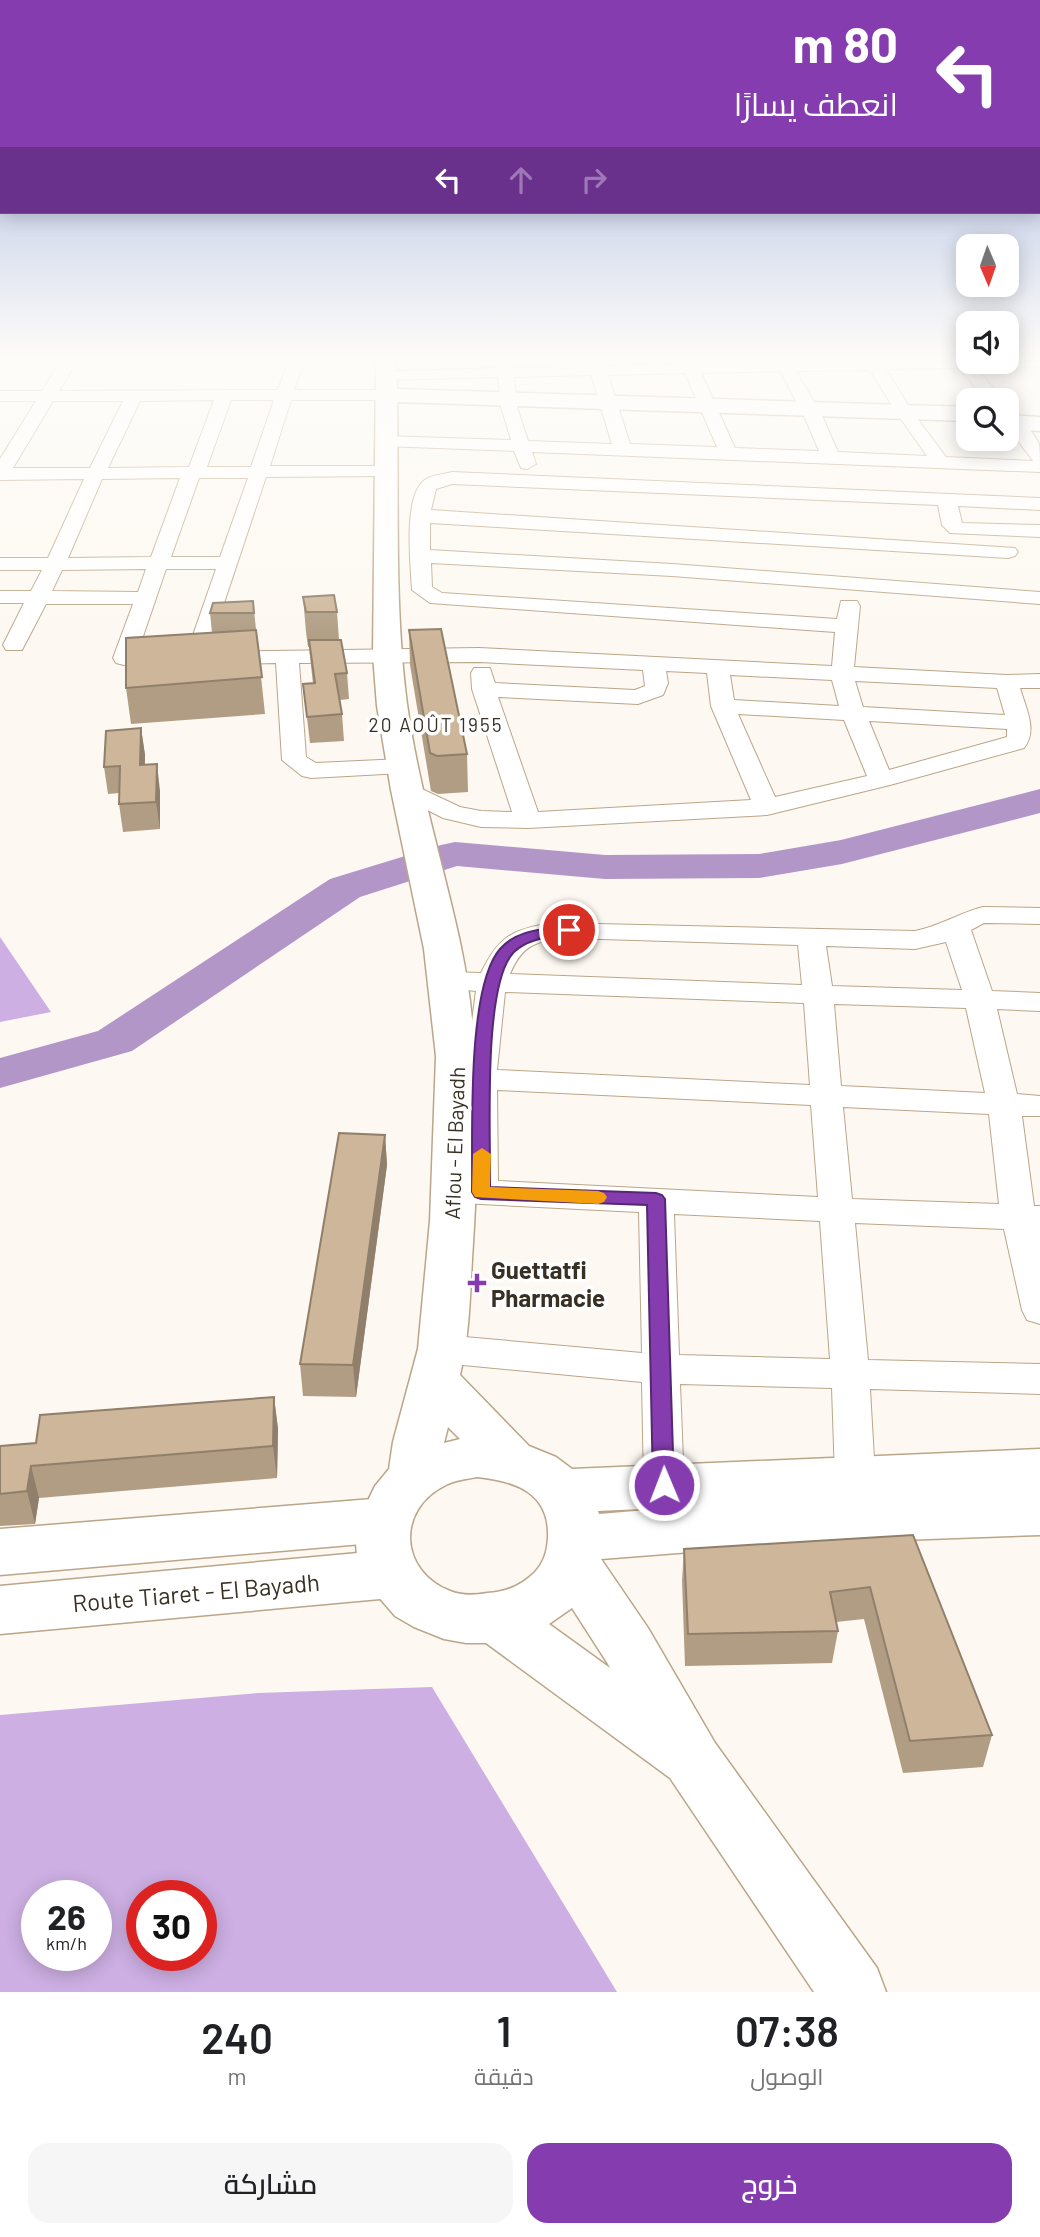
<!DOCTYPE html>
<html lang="ar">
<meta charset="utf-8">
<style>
body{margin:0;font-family:Barlow,Cairo,sans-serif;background:#f6f6f6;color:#202124;direction:rtl;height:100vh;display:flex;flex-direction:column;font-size:26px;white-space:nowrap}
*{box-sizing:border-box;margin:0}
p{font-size:23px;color:#757577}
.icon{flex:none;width:38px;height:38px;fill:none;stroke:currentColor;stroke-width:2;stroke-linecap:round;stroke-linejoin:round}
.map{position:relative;height:1992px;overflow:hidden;direction:ltr}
.panel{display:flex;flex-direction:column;background:#fff;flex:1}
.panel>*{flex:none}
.top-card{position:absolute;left:0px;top:0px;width:1041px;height:214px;box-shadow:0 4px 18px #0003;direction:rtl;background:#843caf;color:#fff;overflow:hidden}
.needle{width:46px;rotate:178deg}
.buttons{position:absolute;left:956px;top:234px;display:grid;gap:14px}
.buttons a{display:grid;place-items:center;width:63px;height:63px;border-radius:14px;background:#fff;box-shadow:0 4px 18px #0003;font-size:35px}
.speed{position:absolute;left:21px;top:1880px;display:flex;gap:14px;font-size:35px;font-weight:700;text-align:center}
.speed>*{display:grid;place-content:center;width:91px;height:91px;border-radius:50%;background:#fff;box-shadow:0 4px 18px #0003;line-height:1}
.speed small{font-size:18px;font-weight:400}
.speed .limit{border:10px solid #d22;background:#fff;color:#111}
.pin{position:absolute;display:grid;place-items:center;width:60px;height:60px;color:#fff;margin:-30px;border:4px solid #fff;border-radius:50%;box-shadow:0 2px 7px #0007}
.me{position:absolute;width:77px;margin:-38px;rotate:359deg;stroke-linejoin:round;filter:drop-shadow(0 0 5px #0008)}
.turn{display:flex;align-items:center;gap:24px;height:147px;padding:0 28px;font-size:32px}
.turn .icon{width:91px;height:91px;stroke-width:2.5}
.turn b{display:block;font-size:49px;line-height:60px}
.lanes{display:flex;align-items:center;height:66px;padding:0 28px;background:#0003;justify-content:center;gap:35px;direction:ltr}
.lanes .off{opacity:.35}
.eta{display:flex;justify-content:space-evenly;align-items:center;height:119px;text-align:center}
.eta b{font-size:42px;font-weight:600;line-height:49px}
.action{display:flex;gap:14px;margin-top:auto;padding:14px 28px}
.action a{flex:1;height:80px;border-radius:21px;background:#843caf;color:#fff;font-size:28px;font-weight:600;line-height:80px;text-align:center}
.action a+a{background:#f6f6f6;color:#202124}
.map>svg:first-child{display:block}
</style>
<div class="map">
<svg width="1040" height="1992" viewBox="0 0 1040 1992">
<rect width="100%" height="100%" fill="#fdf9f2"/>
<path fill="#cdafe3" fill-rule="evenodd" d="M0 937 51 1012 0 1022Z
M432 1687 617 1992H0V1715L258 1693ZM37 1895H96V1955H37ZM142 1895H201V1955H142Z"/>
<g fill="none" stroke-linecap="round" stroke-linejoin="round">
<path fill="#b396c8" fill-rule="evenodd" d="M1040 789V813L842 864 759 878 605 879 457 866 360 897 132 1051 0 1088V1058L98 1031 330 879 441 845 455 842 605 855 759 854 841 840Z"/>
<g stroke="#bba588" stroke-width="2">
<path id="street" d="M61 361H77L59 391 278 390 288 361H304L294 390H386L394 395 386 400H291L270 466H385L394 471 385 476 266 477 204 663H188L185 658 216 569H166L138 651 173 653 176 658 173 663 124 665 116 663 113 658 133 604H46L22 650H6L3 645 24 603H0V591H31L42 570H0V558H48L84 479 0 480V459L36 401H0V391H42ZM214 400 189 467 108 468 140 401ZM231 400H274L251 467H207ZM53 401H123L90 468H13ZM180 478 151 557 68 558 102 479ZM199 478H248L220 557H171ZM146 569 138 592 52 591 62 570Z
M587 361H603L604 366 681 364 680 361H696L697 364 774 361H1040V366L976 367 1004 401H987L959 368 886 369 911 410 946 457 1033 461 1006 425 1007 418C1020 415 1034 433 1039 444 1040 452 1040 464 1040 472L532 452 536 464 527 469 521 468 514 451 384 446 375 441 384 436 511 440 501 407 498 377 384 380 378 378 376 375 378 372 497 368 499 364 505 362 513 367 589 366ZM870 370 896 412 927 456 838 452 823 418 796 371ZM780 371 805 418 819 451 735 448 701 373ZM685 373 717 447 630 444 608 375ZM591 375 612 444 528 441 517 407 514 377Z
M452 472 1040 498V510L958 506 962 523 1040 525V537L950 533 942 525 938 505 452 484 436 489 431 510 1015 548 1018 552 1015 556 1008 558 430 523V550L672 564 1040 592V604L672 576 431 563 432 587 442 593 837 619 841 601H857L860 606 854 667 1006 675 1040 674V688H1020C1026 709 1038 730 1024 748L890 785 767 815 528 828 481 827 443 818 398 795 394 790 398 785 407 782 460 807 481 811 512 812 472 689 471 673 474 668H490L495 683 635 690 645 686 643 670 479 662 299 663 306 757 316 763 402 759 411 761 414 766 411 771 402 773 311 778 302 776 282 760 276 663 219 664 211 662 208 657 211 652 479 648 832 666 835 632 430 603 412 590C411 566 402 494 426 479 433 475 444 474 452 472ZM666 671 707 673 711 706 751 800 538 812 498 697 638 704 663 695 668 683ZM730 675 832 680 839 706 734 700ZM855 681 997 688 1005 715 863 707ZM738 714 844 720 867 776 775 797ZM869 721 1007 729V737L889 770Z
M983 907 1040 908V924L984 923 971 930 992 991 1040 993V1011L997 1009 1017 1094 1040 1096V1116H1022L1034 1206H1040V1324L1027 1320 1022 1310 1004 1229 855 1223 868 1360 1040 1364V1394L870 1389 875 1477 869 1489 855 1493 841 1489 835 1477 832 1388 680 1384 684 1485 678 1497 664 1502 650 1497 644 1485 642 1382 442 1363 429 1359 423 1349 429 1339 442 1335 642 1353 639 1212 461 1203 449 1199 444 1191 449 1183 464 1179 465 1088 453 1085 448 1078 453 1071 466 1068 476 991 437 987 432 981 437 975 447 972 481 973C498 937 512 929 552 923L915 931C940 926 959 913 983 907ZM569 938 798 945 802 985 510 974C523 943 537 941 569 938ZM946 942 962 990 832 986 826 946 915 949ZM505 992 804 1003 810 1085 497 1070ZM834 1004 966 1008 985 1093 841 1086ZM497 1090 811 1105 818 1197 498 1181ZM843 1107 989 1114 999 1204 852 1199ZM674 1214 820 1221 830 1359 679 1355Z"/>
</g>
<g stroke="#bba588" stroke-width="3">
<path id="primary" d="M376 361H396L397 389 968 407V421L397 402C399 501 394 606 407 704 418 786 444 866 461 947 482 1048 479 1156 472 1259 470 1298 469 1337 460 1375L529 1446 556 1457 572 1469 1040 1449V1535L791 1544 601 1559 648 1628 715 1743 877 1968 886 1992H814L670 1778 486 1643H466L444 1639 414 1627 395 1616 370 1587 357 1557 356 1543 361 1515 375 1486 389 1469 393 1442 418 1349 430 1221 436 1056 424 949 391 790 377 706 373 655ZM448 1427 460 1439 444 1443ZM477 1477C516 1481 550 1493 548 1538 547 1552 544 1562 535 1572 521 1586 506 1592 487 1593 475 1595 462 1596 450 1591 399 1571 396 1509 446 1485 455 1480 467 1479 477 1477ZM683 1507 599 1514 598 1511ZM572 1608 608 1664 610 1668 549 1624Z
M1006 415 1040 417V431L1006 429Z"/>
</g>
<g stroke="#bba588" stroke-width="3">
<path id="highway" d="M385 1498 404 1504 412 1520 404 1536 385 1542 0 1575V1529Z
M391 1550 410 1557 418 1574 410 1591 391 1598 0 1634V1586Z"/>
</g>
<use href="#street" fill="#fff" fill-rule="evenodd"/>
<use href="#primary" fill="#fff" fill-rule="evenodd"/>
<use href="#highway" fill="#fff" fill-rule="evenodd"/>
</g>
<path fill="#b09d84" d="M303 597 337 612 339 640 347 673 349 699 340 700 342 714 344 741 310 743 303 684H313L309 647H308L306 632Z
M253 601 265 714 131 724 126 688 212 633 210 613Z
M409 630 467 754 468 792 438 794 431 791 410 665Z
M141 728 145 755V764L160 791V829L123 832 119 804V793L108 794 104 767Z
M385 1135 387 1165 356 1397 303 1396 300 1364Z
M274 1397 278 1429 277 1478 39 1498 35 1524 0 1526V1446L36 1443Z
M913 1535 992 1735 983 1767 903 1773 864 1619 836 1622 838 1631 832 1663 685 1666 682 1581 684 1549Z"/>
<path fill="#907f6b" d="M141 728 145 755 144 792 140 765Z
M157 764 160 791V829L156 802Z
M385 1135 387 1165 356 1397 353 1365Z
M274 1397 278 1429 277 1478 273 1446Z
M31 1466 39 1498 35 1524 27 1491Z"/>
<path fill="#cdb699" stroke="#907f6b" stroke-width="2" d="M334 595 337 612H306L303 597Z
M253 601 254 613H210L213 603Z
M441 629 467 754 437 756 430 753 409 630Z
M256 630 262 677 126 688V638Z
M309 640H341L347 673 335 674 342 714 307 717 303 684 315 683Z
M141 728 140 765 157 764 156 802 119 804 120 766 104 767 106 731Z
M339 1133 385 1135 353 1365 300 1364Z
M274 1397 273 1446 31 1466 27 1491 0 1494V1446L36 1443 40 1415Z
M913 1535 992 1735 910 1741 870 1587 830 1592 838 1631 688 1634 684 1549Z"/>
<linearGradient id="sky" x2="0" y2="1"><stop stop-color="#93a8db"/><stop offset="0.56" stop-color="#fefcf9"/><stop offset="1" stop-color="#fefcf9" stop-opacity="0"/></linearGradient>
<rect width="1040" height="639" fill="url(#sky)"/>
<path fill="#843caf" stroke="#562772" stroke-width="2" d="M569 925 575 927 577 930 575 933C554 938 531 936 514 952 482 984 491 1139 490 1187L656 1193 662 1195 665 1199 674 1485 671 1491 664 1494 656 1491 653 1485 647 1205 481 1199 475 1197 472 1192C473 1138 466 988 500 949 517 929 546 929 569 925Z"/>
<path fill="#f59e0b" d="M482 1148 491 1154 490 1187 598 1191 604 1193 607 1197 604 1202 598 1204 475 1197 472 1192 473 1154Z"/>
<path fill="#843caf" stroke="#fff" stroke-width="2.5" d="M473.5 1272.5h7v7h7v7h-7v7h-7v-7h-7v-7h7z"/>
<g text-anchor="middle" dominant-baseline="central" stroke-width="7" stroke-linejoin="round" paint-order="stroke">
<g font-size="19" letter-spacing="2" fill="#393024" stroke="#fff">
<text x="436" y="724">20 AOÛT 1955</text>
</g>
<g font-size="21" fill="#393024" stroke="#fff">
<text transform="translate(454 1143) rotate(-88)">Aflou - El Bayadh</text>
</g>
<g font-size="24" font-weight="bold" fill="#393024" stroke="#fff" text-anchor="start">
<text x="491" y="1269">Guettatfi<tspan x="491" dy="28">Pharmacie</tspan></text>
</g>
<g font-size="24" fill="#393024" stroke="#fff">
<text transform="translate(196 1592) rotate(-5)">Route Tiaret - El Bayadh</text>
</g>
</g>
</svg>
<div class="buttons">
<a><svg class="needle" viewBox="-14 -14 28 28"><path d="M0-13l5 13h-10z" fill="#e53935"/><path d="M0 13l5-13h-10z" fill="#757577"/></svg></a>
<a><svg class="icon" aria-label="sound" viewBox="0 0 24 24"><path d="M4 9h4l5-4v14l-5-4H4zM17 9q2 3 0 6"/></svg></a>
<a><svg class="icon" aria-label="search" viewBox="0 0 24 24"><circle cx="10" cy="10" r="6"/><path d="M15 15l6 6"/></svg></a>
</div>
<div class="speed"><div>26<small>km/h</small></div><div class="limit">30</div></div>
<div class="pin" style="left:569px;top:930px;background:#d93025"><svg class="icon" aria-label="arrive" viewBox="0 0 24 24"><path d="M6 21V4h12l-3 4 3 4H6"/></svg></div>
<svg class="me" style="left:664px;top:1485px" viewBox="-20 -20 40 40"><circle r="17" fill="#843caf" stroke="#fff" stroke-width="3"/><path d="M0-11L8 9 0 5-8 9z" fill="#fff"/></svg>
<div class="top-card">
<div class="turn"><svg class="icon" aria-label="left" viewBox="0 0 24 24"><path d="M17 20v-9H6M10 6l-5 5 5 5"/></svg><div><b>80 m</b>انعطف يسارًا</div></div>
<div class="lanes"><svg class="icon" aria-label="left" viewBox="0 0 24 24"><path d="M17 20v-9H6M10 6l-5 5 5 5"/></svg><svg class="icon off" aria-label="ahead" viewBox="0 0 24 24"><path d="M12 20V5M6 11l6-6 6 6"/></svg><svg class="icon off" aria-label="right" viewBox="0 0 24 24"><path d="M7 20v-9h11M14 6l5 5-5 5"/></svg></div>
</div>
</div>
<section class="panel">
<div class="eta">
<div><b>07:38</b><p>الوصول</p></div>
<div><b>1</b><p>دقيقة</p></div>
<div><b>240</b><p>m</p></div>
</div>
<div class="action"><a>خروج</a><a>مشاركة</a></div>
</section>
